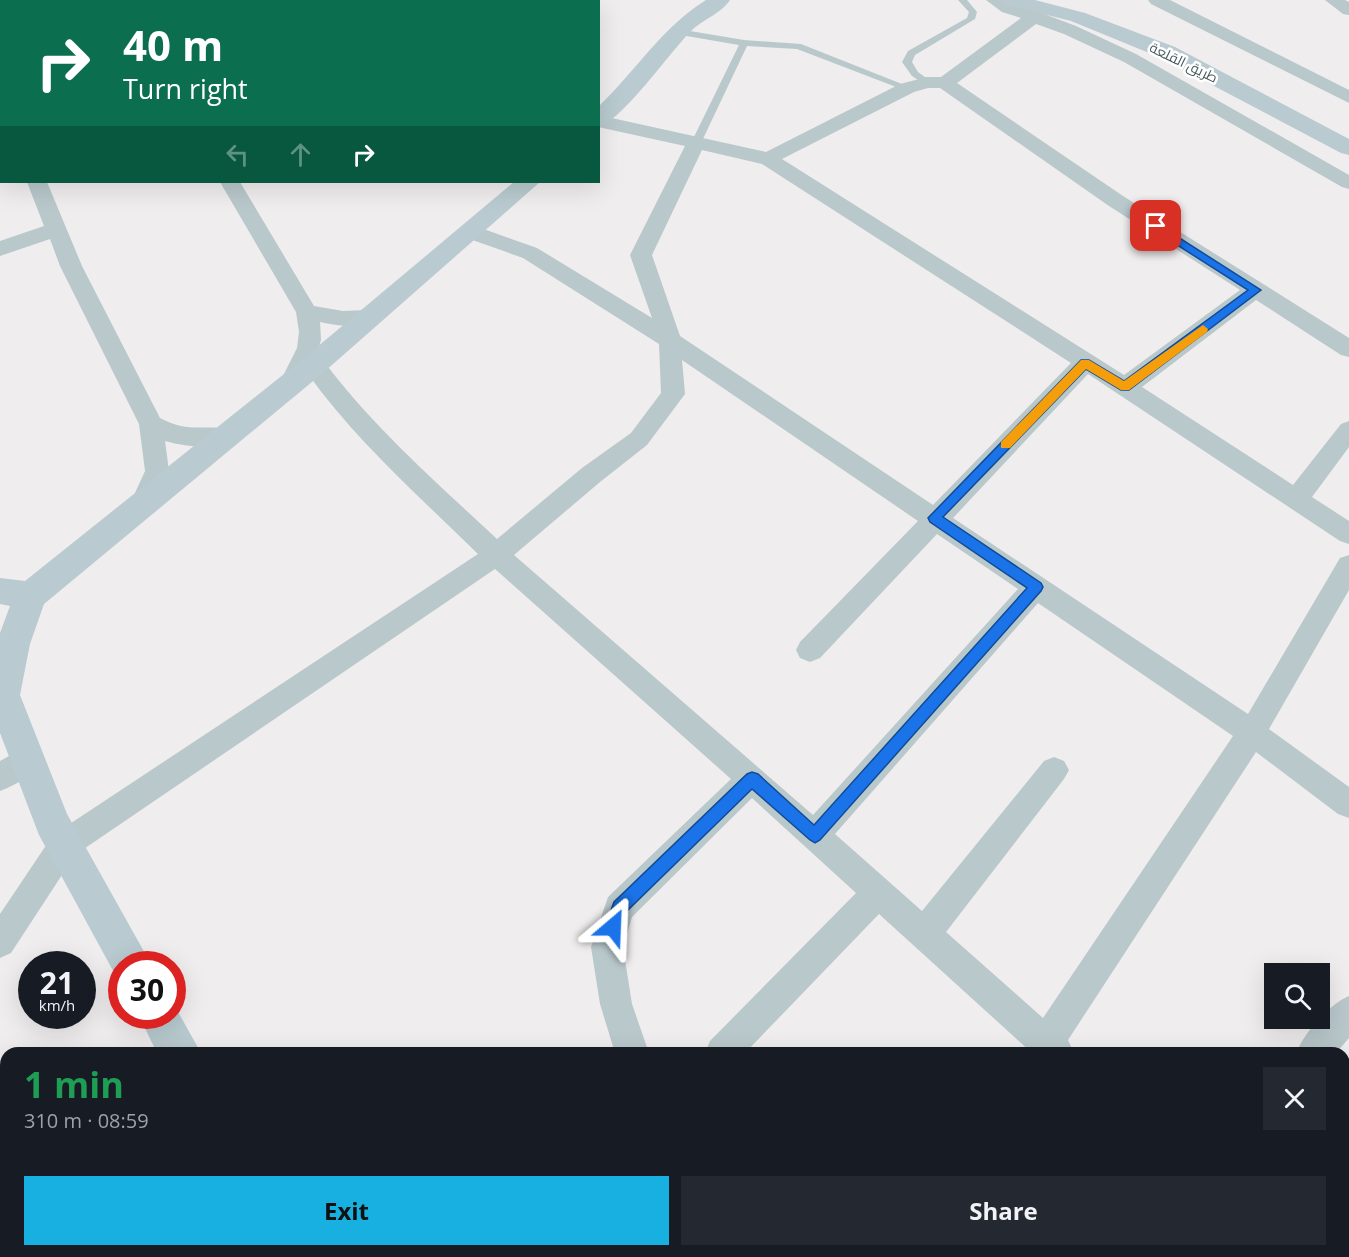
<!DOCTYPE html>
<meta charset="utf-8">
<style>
body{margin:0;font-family:"Open Sans",Cairo,sans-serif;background:#242831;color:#f1f3f6;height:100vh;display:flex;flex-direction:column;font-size:22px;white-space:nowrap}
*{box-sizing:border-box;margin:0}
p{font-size:20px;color:#9ea1a6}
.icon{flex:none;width:33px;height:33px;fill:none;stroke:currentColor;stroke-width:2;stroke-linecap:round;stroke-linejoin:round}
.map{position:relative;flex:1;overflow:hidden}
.panel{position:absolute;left:0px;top:1047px;width:1350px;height:210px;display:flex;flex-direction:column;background:#171b24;border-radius:18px 18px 0 0;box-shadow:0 6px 24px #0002}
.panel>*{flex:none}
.hud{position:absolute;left:0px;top:0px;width:600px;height:183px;box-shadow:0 6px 24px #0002;background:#0b6e4f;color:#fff;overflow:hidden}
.tools{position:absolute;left:1264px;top:963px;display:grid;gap:12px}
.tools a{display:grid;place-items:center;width:66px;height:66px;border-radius:0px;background:#171b24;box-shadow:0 6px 24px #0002;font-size:30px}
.speed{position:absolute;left:18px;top:951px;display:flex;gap:12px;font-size:30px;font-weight:700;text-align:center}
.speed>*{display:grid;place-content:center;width:78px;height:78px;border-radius:50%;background:#171b24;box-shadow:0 6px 24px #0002;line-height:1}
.speed small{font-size:15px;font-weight:400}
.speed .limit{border:9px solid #d22;background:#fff;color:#111}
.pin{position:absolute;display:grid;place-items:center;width:51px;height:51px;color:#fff;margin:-26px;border-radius:12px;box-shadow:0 3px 9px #0006}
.me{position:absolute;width:66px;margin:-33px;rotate:26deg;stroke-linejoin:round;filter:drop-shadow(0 0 4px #0008)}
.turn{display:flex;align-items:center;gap:21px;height:126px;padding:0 24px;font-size:27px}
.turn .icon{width:78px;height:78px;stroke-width:2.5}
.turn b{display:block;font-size:42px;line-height:51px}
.lanes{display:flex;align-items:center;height:57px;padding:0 24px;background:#0003;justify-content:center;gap:30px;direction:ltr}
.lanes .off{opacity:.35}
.round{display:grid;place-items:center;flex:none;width:63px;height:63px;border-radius:0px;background:#242831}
.summary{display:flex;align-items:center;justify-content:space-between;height:102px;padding:0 24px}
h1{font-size:36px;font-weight:700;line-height:45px;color:#1e9e55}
.action{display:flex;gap:12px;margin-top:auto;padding:12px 24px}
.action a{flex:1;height:69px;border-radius:0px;background:#18b0e0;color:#111;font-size:24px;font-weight:700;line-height:69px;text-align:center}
.action a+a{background:#242831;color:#f1f3f6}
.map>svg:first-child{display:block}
</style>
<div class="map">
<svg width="1349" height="1257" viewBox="0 0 1349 1257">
<rect width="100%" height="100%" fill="#f0edee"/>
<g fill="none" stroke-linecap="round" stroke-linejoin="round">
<path fill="#b9c8cb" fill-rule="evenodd" d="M958 0H967L977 12 975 19 915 55 912 62 918 72 932 82 924 84 912 76 902 62 908 51 967 18 969 12Z
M678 29 744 40 801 44 912 88 904 90 797 49 747 46 701 143 696 146 691 143 739 45 675 34V30Z"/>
<path fill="#b9c8cb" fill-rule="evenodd" d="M129 0H147V2H130Z
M363 0H388L362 2Z
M986 0H1007L1076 26 1136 54 1349 175V189L1342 187 1124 62 1064 34 1036 24 957 83 1123 196 1349 338V357L1341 355 1256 300 1142 387 1293 485 1341 424 1349 421V447L1312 497 1349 521V544L1340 541 1088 374 953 518 1248 714 1340 558 1349 555V590L1269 729 1349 787V818L1338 814 1256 752 1068 1040 1074 1053H1032L879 914 745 1053H705L710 1041 856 893 752 798 632 917 623 947 632 1004 649 1053H615L600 1004 591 947 608 897 731 779 495 569 75 855 11 953 0 958V914L53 835 478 554C419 496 356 441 308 374L301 386 293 388 285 386 281 380 297 348 299 332 296 312 220 182H240L314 306 343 311 369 310 377 313 380 318 377 323C358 329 339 326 320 322L321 340 316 357 322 359C372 426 436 482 497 539L582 468 631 433 661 393 659 344 523 258 464 237 461 232 464 227 471 225 478 227 537 248 652 318 630 255 685 146 598 127V115L766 152 900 84 927 77H941L1021 18 1002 12ZM928 88H940L1109 206 1240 290 1124 375 782 159 914 92ZM702 150 762 164 1071 363 933 505 680 336 652 255ZM682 360 918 521 800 642 796 650 800 658 810 662 820 658 937 534 1018 589 813 815 514 555 600 482 647 445 685 394ZM1038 603 1233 736 1043 1018 946 932 1064 779 1069 770 1064 761 1054 757 1044 761 922 911 835 834Z
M1148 0H1170L1349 90V103L1151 4Z
M1325 0H1345L1349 2V15L1343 14Z
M0 78 2 79V93H0Z
M27 182H47L82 266 160 418C191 435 207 422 234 431L238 437 234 443C212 450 187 447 165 441L169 471 152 511 143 514 134 511 130 504 145 471 139 424 60 266 50 239 0 256V241L44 226Z
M27 746 37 750 42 759C35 774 16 785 0 791V761Z
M1349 996V1038L1336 1053H1296C1305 1032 1328 1005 1349 996Z
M0 1237 6 1239V1251H17L19 1257H0Z
M504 1251H544L542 1257H502Z
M754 1251H792L794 1257H756Z
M989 1251H1027L1025 1257H987Z
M1259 1251H1299L1301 1257H1261Z"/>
<path fill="#b9cbd0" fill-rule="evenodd" d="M706 0H730C722 13 702 20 691 31 670 52 622 121 598 127V107C635 72 662 27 706 0Z
M1000 0H1035L1085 13 1175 47 1349 139V155L1341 153 1159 57 1071 21 1003 4Z
M514 182H540L324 372 44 604 30 644 20 695 67 814 151 964H122V980L117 978 39 835 0 733V633L10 606 0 604V578L25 581 304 358Z
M172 1001 201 1053H157L139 1016H172Z
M268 1251H314L317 1257H271Z"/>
</g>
<path fill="#1a73e8" stroke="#114b97" stroke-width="1.5" d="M1156 223 1261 290 1129 390H1121L1086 369 943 517 1041 583 1043 587 1041 591 820 840 815 843 810 840 752 789 626 912 619 933 613 935 608 933 605 927 614 902 747 774 752 772 758 774 814 825 1027 588 930 522 928 518 1081 360H1089L1124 381 1248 290 1152 229V224Z"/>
<path fill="#f59e0b" d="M1203 325 1208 329 1207 332 1129 390H1121L1086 369 1010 448H1001V442L1081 360H1089L1124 381Z"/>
<g text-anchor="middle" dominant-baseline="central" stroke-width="5" stroke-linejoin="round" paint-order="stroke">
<g font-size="14" fill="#46585b" stroke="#fff">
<text transform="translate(1184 62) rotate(26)">طريق القلعة</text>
</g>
</g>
</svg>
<div class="tools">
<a><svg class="icon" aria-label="search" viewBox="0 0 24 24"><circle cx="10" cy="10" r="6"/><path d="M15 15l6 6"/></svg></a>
</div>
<div class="speed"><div>21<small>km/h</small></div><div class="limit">30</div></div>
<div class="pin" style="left:1156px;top:226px;background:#d93025"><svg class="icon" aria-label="arrive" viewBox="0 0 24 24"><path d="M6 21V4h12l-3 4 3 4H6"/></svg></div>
<svg class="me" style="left:613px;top:927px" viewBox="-20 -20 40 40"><path d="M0-17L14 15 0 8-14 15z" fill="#1a73e8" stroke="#fff" stroke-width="4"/></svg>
<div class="hud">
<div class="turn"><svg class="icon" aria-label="right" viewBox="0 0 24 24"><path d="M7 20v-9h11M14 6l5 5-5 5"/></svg><div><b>40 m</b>Turn right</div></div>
<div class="lanes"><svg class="icon off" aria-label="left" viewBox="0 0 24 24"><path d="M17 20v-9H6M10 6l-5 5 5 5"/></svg><svg class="icon off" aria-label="ahead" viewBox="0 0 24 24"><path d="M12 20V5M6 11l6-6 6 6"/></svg><svg class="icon" aria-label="right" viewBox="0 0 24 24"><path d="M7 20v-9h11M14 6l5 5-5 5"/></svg></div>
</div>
<section class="panel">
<div class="summary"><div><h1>1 min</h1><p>310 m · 08:59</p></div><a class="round"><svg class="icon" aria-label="close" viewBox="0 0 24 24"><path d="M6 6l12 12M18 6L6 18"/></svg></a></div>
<div class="action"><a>Exit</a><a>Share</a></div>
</section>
</div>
